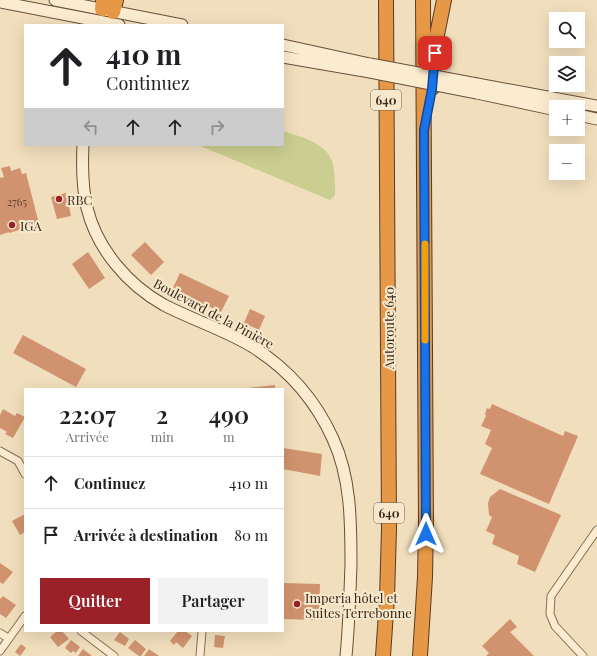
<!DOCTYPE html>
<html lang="fr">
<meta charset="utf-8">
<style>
body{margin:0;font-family:"Playfair Display",serif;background:#f2f2f2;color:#202124;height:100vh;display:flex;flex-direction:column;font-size:15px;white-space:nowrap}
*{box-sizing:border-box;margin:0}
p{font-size:13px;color:#757577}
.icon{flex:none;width:22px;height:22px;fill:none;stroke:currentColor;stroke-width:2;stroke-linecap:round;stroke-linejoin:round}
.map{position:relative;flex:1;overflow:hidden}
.details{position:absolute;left:24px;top:388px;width:260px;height:244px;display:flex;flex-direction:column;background:#fff;border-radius:0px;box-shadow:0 4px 16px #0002}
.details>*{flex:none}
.banner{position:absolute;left:24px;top:24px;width:260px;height:122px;border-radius:0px;box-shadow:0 4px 16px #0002;background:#fff;color:#202124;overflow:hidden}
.tools{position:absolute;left:549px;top:12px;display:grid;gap:8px}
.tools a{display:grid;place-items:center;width:36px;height:36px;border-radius:0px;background:#fff;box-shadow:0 4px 16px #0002;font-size:20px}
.pin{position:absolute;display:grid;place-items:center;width:34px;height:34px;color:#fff;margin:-17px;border-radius:8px;box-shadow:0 2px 6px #0006}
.me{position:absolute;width:44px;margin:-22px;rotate:0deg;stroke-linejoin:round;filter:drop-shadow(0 0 3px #0008)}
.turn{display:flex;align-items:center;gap:14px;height:84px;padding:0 16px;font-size:18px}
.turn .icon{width:52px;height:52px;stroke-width:2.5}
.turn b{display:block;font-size:28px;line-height:34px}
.lanes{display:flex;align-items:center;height:38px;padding:0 16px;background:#0003;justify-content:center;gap:20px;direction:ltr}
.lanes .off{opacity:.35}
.eta{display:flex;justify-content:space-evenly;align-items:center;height:68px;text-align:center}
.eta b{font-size:24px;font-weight:600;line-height:28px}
.button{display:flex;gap:8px;margin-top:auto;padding:8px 16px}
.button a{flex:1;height:46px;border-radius:0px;background:#9b2128;color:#fff;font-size:16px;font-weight:600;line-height:46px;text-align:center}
.button a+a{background:#f2f2f2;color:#202124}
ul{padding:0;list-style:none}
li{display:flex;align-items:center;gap:12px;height:52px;padding:0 16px;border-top:1px solid #e0e0e0}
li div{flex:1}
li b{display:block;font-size:15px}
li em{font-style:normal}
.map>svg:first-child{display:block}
</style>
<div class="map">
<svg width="597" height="656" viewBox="0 0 597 656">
<rect width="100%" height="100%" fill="#f0debc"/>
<path fill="#cace90" d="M283 131C300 137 325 142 332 161 335 168 335 187 335 195L330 200 198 145H283Z"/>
<path fill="#d1936f" d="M10 166 11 171 20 168 22 174 26 173 39 224 9 233V232L0 235V178L4 177 1 168Z
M66 193 71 216 57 219 51 197Z
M145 242 164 262 151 275 131 255Z
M88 252 105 278 89 289 72 264Z
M180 273 229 296 221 312 172 290Z
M250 309 265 316 259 330 244 323Z
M23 335 86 369 76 387 13 353Z
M275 385V389H247V388Z
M492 404 563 436 565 431 578 436 549 504 480 474 492 448 485 444 491 430 481 426 486 416 485 414 487 408 490 409Z
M3 409 15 416 17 413 25 417 13 438 5 434 7 432 0 428V415Z
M283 448 322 454 320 476 283 469Z
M500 489 561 515 535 572 517 564 519 556 492 544 495 535 486 531 492 517 489 515 488 503 490 497Z
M25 514V532L20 535 12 521Z
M0 563 13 572 3 584 0 582Z
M283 583 320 584 319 620 283 619Z
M3 596 16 605 6 618 0 614V599Z
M510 619 517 627 510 632 534 656H486L489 653 482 646Z
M57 631H62L69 639 58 647 50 637Z
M178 631H185L192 636 183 648 176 642 174 645 170 641Z
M120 632 129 639 125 646 114 640Z
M215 635 225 636 223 648 214 647Z
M71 640 80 647 76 653 73 651 71 653 65 648Z
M135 640 146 649 141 656H139L128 648Z
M21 644 26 648 20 656 15 652Z
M83 649 92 656H78Z
M149 649 159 656H144Z"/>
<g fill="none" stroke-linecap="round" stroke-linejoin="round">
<g stroke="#886e55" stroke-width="9">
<path id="street" d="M0 451 18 461 25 474
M81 631 114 656
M0 633 8 638
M0 651 25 616
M200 656 202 631
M583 656 555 626 550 614 551 596 597 530"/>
</g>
<g stroke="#6a4f38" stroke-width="13">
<path id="secondary" d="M55 0 182 25
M0 2 119 25
M283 45 370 64
M283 57 370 72
M477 84 597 106
M477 93 556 110
M578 115 597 119
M83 145C82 166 82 187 87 208 97 249 128 285 164 305 193 320 225 330 253 347 288 369 316 401 333 439 351 478 351 522 351 564 350 595 349 625 346 656"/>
</g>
<g stroke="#553c2a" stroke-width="16">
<path id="highway" d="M102 9 103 0
M113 12 116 0
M432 88 436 40 444 0
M383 656 387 598 389 529 386 0
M420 656 425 577 426 525 423 0"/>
</g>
<use href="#street" stroke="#fbeccf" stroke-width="7"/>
<use href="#secondary" stroke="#fbeccf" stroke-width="11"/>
<use href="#highway" stroke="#e69846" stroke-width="14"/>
<g stroke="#6a4f38" stroke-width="13" stroke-linecap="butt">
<path id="secondary-bridge" d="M370 64 477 84
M370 72 477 93"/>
</g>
<use href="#secondary-bridge" stroke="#fbeccf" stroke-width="11"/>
</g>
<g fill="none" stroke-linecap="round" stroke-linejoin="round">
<g stroke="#114b97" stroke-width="10">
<path id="route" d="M426 534 424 130 432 89 435 53"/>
</g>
<use href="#route" stroke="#1a73e8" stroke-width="7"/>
<path stroke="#f59e0b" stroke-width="7" d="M425 244V340"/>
</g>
<g fill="#9b2128" stroke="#f7e8cc" stroke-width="1.5">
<circle cx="59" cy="199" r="4"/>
<circle cx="12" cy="225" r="4"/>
<circle cx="297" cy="604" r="4"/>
</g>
<g text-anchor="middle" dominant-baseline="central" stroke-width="4" stroke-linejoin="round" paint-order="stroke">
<g font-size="11" fill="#5e422f">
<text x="17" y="201">2765</text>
</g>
<g fill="#f7e8cc" stroke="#71614f" stroke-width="1">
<rect x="371" y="90" width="30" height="20" rx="3"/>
<rect x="374" y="503" width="30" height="20" rx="3"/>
</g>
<g font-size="12" font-weight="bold" fill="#37271a">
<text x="386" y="100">640</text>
<text x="389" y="513">640</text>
</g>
<g font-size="13" fill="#37271a" stroke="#f7e8cc" text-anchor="start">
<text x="67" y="199">RBC</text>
<text x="20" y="225">IGA</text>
<text x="305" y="597">Imperia hôtel et<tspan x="305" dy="15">Suites Terrebonne</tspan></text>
</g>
<g font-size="13" fill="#37271a" stroke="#f7e8cc">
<text transform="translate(214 313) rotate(28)">Boulevard de la Pinière</text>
<text transform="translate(388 328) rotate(-90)">Autoroute 640</text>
</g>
</g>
</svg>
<div class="tools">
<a><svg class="icon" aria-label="search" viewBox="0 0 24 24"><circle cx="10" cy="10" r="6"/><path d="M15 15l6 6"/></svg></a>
<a><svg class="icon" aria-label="layers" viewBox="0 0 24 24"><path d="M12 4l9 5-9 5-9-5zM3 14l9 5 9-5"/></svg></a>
<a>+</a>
<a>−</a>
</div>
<div class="pin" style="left:435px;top:53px;background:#d93025"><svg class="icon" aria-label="arrive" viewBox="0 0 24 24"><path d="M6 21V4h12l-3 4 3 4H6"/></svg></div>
<svg class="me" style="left:426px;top:534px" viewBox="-20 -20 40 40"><path d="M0-17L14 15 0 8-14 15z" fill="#1a73e8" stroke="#fff" stroke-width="4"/></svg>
<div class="banner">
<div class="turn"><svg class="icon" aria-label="ahead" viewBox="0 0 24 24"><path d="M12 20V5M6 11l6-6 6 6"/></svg><div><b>410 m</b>Continuez</div></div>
<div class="lanes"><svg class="icon off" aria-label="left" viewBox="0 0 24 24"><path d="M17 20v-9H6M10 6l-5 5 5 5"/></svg><svg class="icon" aria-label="ahead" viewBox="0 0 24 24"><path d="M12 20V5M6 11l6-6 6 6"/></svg><svg class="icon" aria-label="ahead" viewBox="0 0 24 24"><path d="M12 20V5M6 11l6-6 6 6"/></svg><svg class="icon off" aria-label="right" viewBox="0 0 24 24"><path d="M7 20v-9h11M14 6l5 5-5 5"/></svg></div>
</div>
<section class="details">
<div class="eta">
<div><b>22:07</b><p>Arrivée</p></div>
<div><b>2</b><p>min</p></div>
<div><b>490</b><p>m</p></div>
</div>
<ul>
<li><svg class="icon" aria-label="ahead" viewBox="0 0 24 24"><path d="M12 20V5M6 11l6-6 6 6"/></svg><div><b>Continuez</b></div><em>410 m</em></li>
<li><svg class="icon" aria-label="arrive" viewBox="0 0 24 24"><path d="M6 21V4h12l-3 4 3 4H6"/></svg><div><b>Arrivée à destination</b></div><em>80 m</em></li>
</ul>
<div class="button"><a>Quitter</a><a>Partager</a></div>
</section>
</div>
